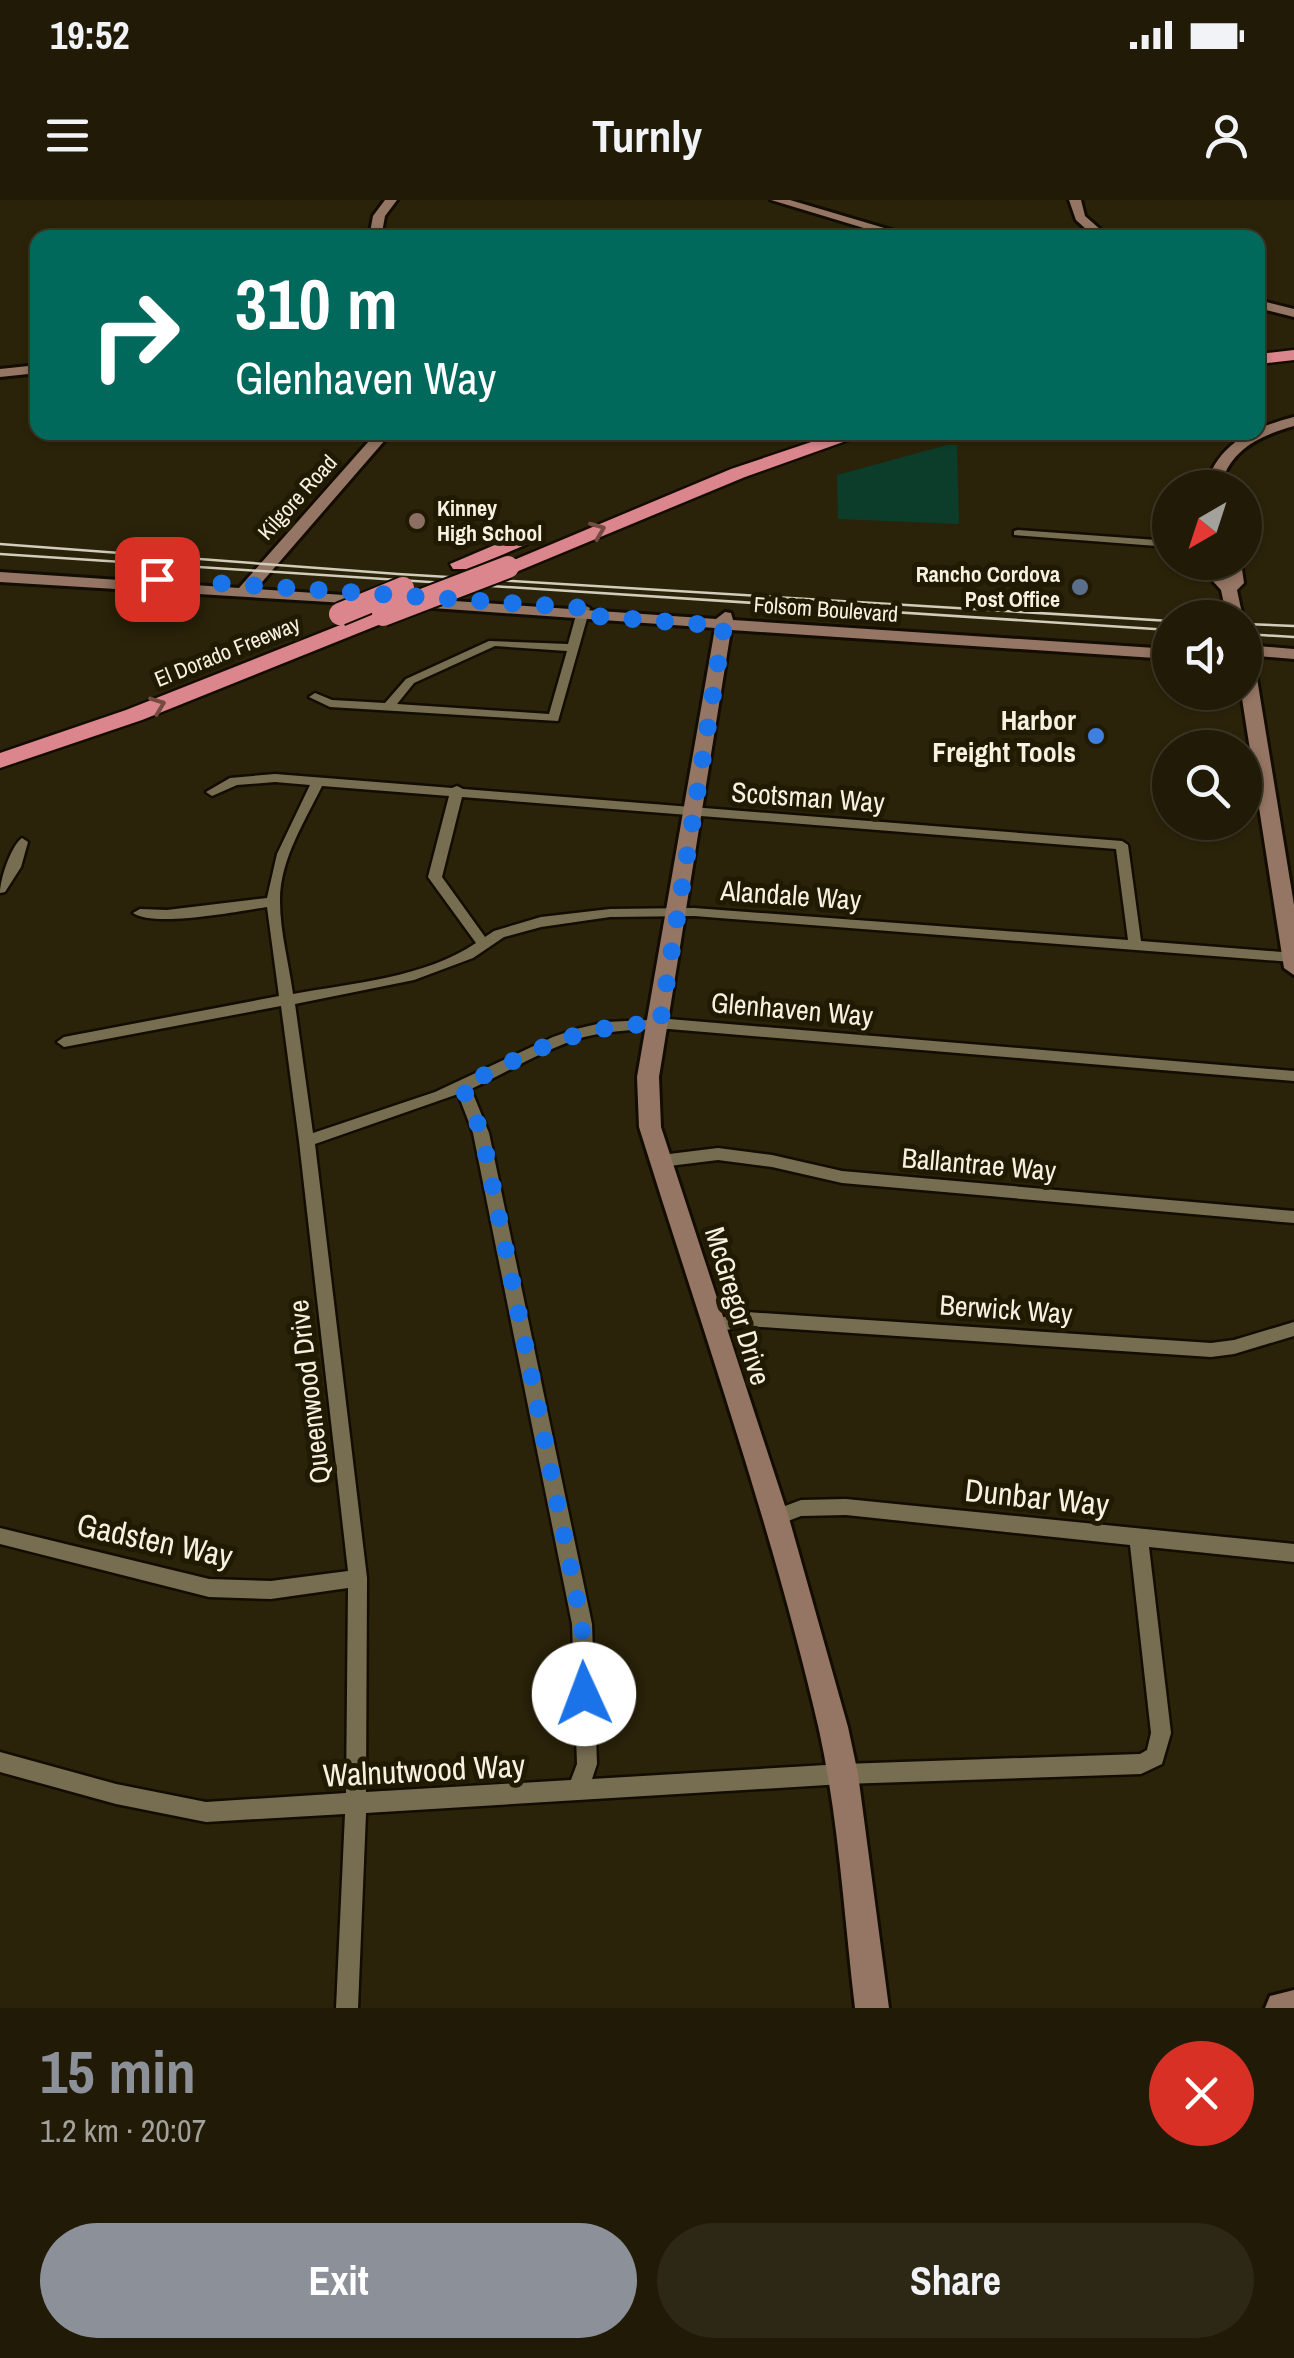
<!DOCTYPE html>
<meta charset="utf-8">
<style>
body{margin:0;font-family:"Archivo Narrow",sans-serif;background:#2d2715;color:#f1f3f6;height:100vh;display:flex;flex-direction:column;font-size:38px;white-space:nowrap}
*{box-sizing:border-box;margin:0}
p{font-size:32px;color:#a2a19b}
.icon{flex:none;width:55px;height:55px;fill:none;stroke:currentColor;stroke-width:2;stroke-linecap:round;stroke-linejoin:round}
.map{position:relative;height:1808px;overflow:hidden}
.panel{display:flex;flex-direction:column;background:#201a07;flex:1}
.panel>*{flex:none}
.guide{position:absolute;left:30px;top:30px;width:1235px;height:210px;border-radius:20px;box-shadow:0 2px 8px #0004,0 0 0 2px #3d3828;background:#00695c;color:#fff;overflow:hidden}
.needle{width:65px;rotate:219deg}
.buttons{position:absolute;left:1152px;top:270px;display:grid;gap:20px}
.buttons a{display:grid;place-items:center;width:110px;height:110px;border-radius:50%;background:#201a07;box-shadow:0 2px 8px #0004,0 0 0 2px #3d3828;font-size:50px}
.pin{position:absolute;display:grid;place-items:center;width:85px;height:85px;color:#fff;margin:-42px;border-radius:20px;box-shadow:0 5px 15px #0006}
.me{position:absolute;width:110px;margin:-55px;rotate:358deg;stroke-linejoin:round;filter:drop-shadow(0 0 8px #0008)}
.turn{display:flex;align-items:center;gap:35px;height:210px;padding:0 40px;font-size:45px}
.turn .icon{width:130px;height:130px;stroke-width:2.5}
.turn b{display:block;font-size:70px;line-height:85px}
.round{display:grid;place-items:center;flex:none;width:105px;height:105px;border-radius:52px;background:#2d2715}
.head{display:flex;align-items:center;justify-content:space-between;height:170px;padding:0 40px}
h1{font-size:60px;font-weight:800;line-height:75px;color:#8c9099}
.cta{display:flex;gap:20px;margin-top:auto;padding:20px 40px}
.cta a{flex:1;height:115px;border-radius:60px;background:#8c9099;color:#fff;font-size:40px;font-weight:800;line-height:115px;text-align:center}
.cta a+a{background:#2d2715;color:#f1f3f6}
.status{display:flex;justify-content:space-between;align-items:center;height:70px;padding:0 50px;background:#201a07;direction:ltr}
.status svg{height:28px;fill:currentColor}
header{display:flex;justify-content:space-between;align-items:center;height:130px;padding:0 40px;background:#201a07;font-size:45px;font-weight:800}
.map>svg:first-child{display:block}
</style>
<div class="status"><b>19:52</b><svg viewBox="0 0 49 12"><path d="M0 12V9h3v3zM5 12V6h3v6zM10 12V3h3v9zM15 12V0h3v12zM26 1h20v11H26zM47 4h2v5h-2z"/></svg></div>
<header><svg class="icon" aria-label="menu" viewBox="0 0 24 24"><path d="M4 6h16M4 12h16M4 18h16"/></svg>Turnly<svg class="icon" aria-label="person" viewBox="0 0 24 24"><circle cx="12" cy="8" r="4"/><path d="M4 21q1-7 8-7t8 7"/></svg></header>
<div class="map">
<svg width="1294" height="1808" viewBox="0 0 1294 1808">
<rect width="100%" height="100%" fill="#2b2309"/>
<path fill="#0c3c2a" d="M947 245H957L959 324 838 319 837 275Z"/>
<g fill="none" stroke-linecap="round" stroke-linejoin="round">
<g stroke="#130c00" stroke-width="5">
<path id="street" d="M1018 330 1170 341V347L1014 335V331Z
M584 405 590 408 558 521 330 507 309 497 315 493 332 500 385 503 406 479 489 441 568 444 578 408ZM495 446 567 451 549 514 397 504 414 483Z
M275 574 452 588 457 586 463 589 1122 641 1128 645 1141 741 1294 753 1292 762 694 716 610 717 541 727 504 737 473 758 414 780 295 804 313 933 435 892 553 837 576 829 606 822 669 819 1294 871V881L669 829C640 829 612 830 584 837 544 849 508 872 471 889L489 933 592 1424 597 1564 592 1579 843 1564 1140 1554 1147 1550 1151 1533 1130 1345 846 1315 801 1316 775 1326 769 1324 766 1318 769 1312 801 1300 846 1299 1294 1344V1362L1149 1347 1171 1533 1162 1564 1141 1574 843 1584 366 1613 358 1808H336L345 1614 206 1622 116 1604 0 1572V1552L116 1584 206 1602 346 1593 348 1388 271 1399 209 1397 0 1344V1328L209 1379 271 1381 348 1371 299 941 281 806 64 847 57 842 64 837 279 796 267 707C239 711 154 728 133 713L140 709 167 710 267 698 277 654 310 585 275 582 237 585 212 596 206 592 230 578ZM322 586 449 596 428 677 476 743C424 778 353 783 293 794 289 764 280 732 280 702 279 661 305 621 322 586ZM462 597 1116 649 1128 740 694 708 610 709 541 717 494 731 485 737 442 677ZM458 894 473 933 572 1424 577 1564 571 1580 366 1592 367 1378 315 944Z
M22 638 28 642 21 667 5 692 0 693C0 679 11 646 22 638Z
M718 948 772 955 842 971 1294 1011V1023L842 983 772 967 718 960 661 967 656 965 653 961 656 957 661 955Z
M747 1112 1211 1143 1234 1140 1294 1122V1136L1234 1154 1211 1157 747 1126 711 1133 705 1131 703 1126 705 1121Z"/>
</g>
<g stroke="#130c00" stroke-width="6">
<path id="secondary" d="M385 0H397L385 16 381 38H369L373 16Z
M771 0H790L918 38H897Z
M1069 0H1081L1085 16 1110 38H1096L1076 20Z
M1258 100 1294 109V117L1258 108Z
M38 165V173L0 177V169Z
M1294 217V226C1259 236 1229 250 1220 288H1205C1217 243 1255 227 1294 217Z
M377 232H392L256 389 373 397 381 402 379 405 0 382V372L239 388Z
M1207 362H1223L1227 378 1225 362H1241L1244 383 1237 390 1243 418H1227L1221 390 1211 379Z
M410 398 716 419 725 412 731 413 733 420 1170 449V459L731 430 659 877 661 927 789 1318 848 1527 858 1574 889 1808H855C844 1716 839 1621 819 1530 772 1326 701 1126 639 927L637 877 715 428 404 406 402 403Z
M1245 445 1294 449V459L1247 455 1254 460 1294 705V775L1284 768 1241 492H1245Z
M1294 1790V1808H1265L1270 1796Z"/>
</g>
<g stroke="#130c00" stroke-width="5">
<path id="highway" d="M1294 150V160L1258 164V154Z
M841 232H871L745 277 516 372H500L497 367 731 269Z
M530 330 540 336 537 340 469 369H453L450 364Z
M383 408 391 410 394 415 391 420 142 520 0 568V553L126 510Z"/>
</g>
<use href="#street" fill="#776e52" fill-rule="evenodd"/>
<use href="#secondary" fill="#957563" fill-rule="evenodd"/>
<use href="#highway" fill="#db858c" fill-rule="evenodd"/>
<path stroke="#d2ccba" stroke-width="2.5" d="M0 354 1170 430
M1245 434 1294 437"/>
<path stroke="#d2ccba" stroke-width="2.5" d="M0 344 398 374 1170 421
M1245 424 1294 426"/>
<g stroke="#130c00" stroke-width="26" stroke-linecap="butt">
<path id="highway-bridge" d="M340 414 403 388
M383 415 508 367"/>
</g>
<use href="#highway-bridge" stroke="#db858c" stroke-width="22"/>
</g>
<defs><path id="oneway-chevron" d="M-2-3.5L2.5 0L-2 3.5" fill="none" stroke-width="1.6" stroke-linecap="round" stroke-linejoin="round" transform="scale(2.5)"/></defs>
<g stroke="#754a40">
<use href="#oneway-chevron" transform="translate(598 330) rotate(-22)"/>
<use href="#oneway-chevron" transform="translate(158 505) rotate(-21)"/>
</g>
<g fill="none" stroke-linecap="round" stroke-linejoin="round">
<path stroke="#1a73e8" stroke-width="18" stroke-dasharray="0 32.4" d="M157 379 584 408 582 415 724 426 660 824C574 824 536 851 462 886L482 934 582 1424 584 1494"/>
</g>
<circle fill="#8d6e63" stroke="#211a02" stroke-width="4" cx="417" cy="321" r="10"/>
<circle fill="#5c6f8a" stroke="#211a02" stroke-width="4" cx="1080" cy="387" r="10"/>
<circle fill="#3f7fe0" stroke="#211a02" stroke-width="4" cx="1096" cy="536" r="10"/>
<g text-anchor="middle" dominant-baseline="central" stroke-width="10" stroke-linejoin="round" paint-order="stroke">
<g font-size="22" fill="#f6f1e1" stroke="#211a02">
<text transform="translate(297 297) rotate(-48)">Kilgore Road</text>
<text transform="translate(826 409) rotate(4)">Folsom Boulevard</text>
<text transform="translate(227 451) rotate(-22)">El Dorado Freeway</text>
</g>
<g font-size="22" font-weight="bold" fill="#f6f1e1" stroke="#211a02" text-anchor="start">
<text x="437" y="308">Kinney<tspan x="437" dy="25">High School</tspan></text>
<text x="1060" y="374" text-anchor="end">Rancho Cordova<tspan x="1060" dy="25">Post Office</tspan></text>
</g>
<g font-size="28" font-weight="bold" fill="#f6f1e1" stroke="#211a02" text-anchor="end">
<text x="1076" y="520">Harbor<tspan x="1076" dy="32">Freight Tools</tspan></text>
</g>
<g font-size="28" fill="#f6f1e1" stroke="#211a02">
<text transform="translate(808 597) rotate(4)">Scotsman Way</text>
<text transform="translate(791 695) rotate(4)">Alandale Way</text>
<text transform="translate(792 809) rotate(5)">Glenhaven Way</text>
<text transform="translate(979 964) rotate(5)">Ballantrae Way</text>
<text transform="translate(738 1106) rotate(73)">McGregor Drive</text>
<text transform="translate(1006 1109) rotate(4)">Berwick Way</text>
<text transform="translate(309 1192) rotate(-97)">Queenwood Drive</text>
</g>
<g font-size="32" fill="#f6f1e1" stroke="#211a02">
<text transform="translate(1037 1297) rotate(6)">Dunbar Way</text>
<text transform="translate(155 1340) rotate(12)">Gadsten Way</text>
<text transform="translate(424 1570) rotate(-3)">Walnutwood Way</text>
</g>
</g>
</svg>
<div class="buttons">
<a><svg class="needle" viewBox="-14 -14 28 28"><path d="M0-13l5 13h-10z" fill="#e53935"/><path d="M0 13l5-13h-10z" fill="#a2a19b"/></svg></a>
<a><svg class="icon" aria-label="sound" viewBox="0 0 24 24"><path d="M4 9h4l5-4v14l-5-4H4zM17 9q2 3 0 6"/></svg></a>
<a><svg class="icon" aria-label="search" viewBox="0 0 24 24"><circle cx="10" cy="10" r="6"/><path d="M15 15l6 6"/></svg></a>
</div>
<div class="pin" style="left:157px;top:379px;background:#d93025"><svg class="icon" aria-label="arrive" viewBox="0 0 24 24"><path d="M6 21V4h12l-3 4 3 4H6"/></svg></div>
<svg class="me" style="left:584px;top:1494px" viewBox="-20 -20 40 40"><circle r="19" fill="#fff"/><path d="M0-13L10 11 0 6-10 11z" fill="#1a73e8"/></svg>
<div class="guide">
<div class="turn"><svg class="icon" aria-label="right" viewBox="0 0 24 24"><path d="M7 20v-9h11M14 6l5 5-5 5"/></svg><div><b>310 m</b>Glenhaven Way</div></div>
</div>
</div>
<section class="panel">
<div class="head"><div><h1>15 min</h1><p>1.2 km · 20:07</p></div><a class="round" style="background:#d93025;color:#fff"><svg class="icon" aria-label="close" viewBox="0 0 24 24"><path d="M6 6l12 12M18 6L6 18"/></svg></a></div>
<div class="cta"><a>Exit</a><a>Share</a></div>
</section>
